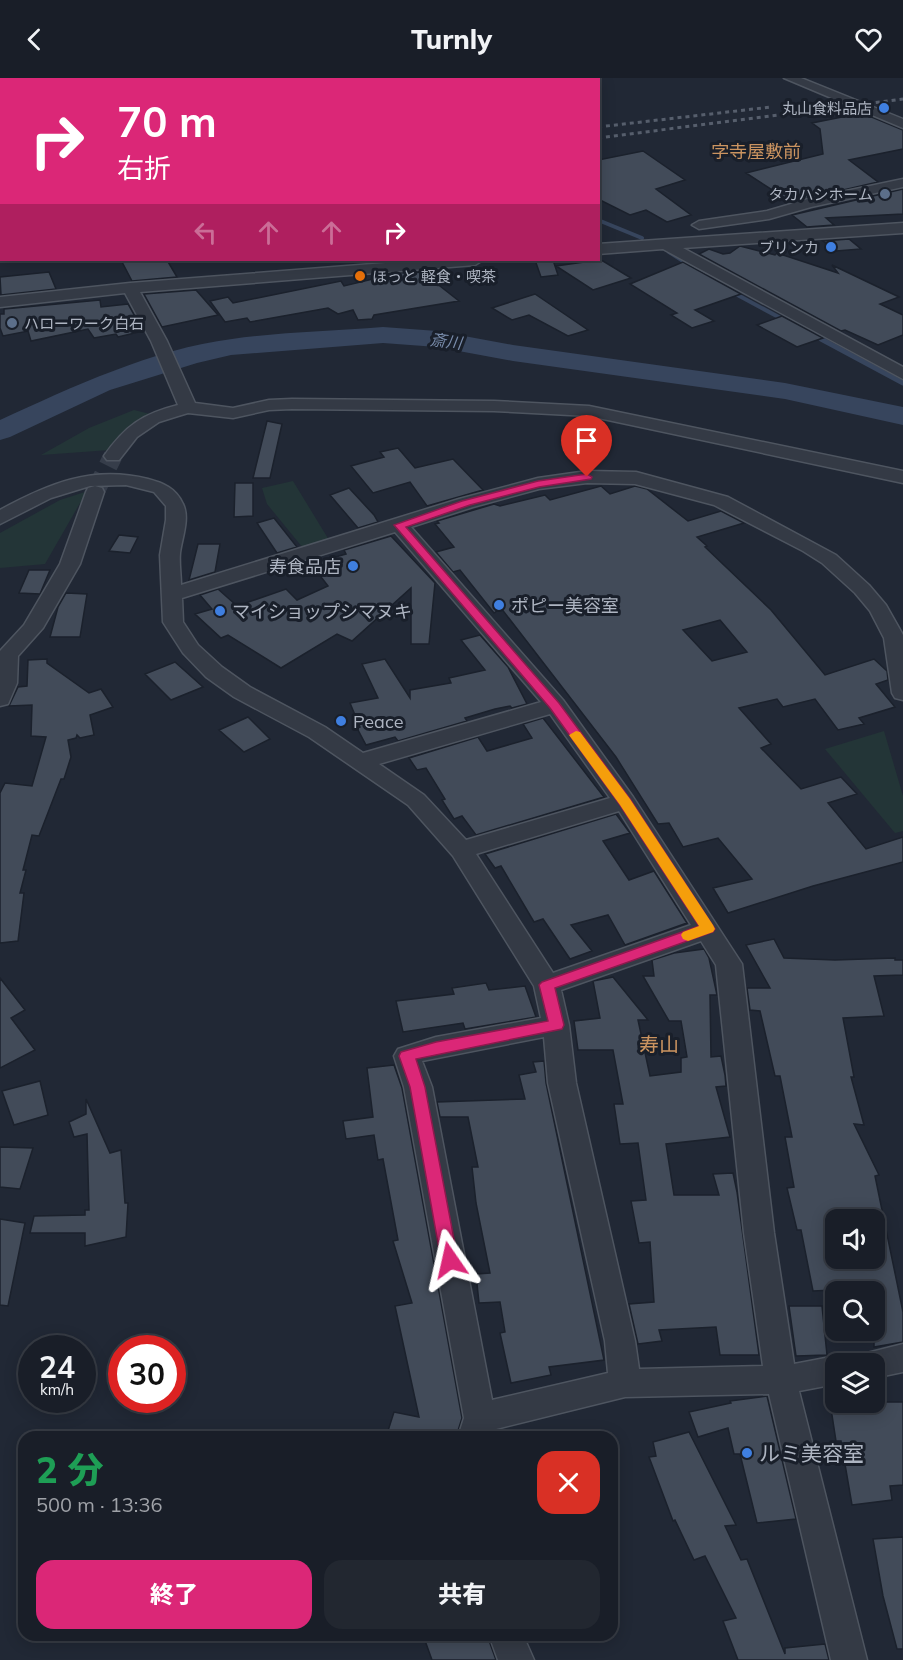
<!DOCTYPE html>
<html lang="ja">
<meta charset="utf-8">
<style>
body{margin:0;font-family:Mulish,"Noto Sans JP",sans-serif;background:#222730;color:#f1f3f6;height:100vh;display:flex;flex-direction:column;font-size:22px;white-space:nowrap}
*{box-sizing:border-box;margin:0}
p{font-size:20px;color:#9fa2a8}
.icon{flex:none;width:33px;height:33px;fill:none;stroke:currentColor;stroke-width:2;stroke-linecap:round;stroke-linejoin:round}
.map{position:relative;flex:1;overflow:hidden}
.details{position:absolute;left:18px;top:1353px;width:600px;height:210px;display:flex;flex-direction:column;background:#191e28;border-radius:18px;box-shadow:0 3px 15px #0003,0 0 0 2px #373c45}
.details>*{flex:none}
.banner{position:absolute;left:0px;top:0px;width:600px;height:183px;box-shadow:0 3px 15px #0003,0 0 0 2px #373c45;background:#db2777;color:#fff;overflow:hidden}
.fabs{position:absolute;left:825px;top:1131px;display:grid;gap:12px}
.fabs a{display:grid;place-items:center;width:60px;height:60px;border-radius:12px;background:#191e28;box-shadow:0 3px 15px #0003,0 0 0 2px #373c45;font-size:30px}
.speed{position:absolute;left:18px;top:1257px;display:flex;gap:12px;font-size:30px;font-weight:700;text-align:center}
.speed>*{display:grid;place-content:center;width:78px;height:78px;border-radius:50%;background:#191e28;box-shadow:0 3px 15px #0003,0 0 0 2px #373c45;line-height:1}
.speed small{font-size:15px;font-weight:400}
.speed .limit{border:9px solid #d22;background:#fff;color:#111}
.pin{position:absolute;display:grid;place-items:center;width:51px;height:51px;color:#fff;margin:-62px -26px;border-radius:50% 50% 50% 0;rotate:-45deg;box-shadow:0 0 6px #0007}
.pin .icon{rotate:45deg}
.me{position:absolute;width:66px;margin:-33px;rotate:349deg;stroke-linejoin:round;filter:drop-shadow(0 0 4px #0008)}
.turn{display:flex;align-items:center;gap:21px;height:126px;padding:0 18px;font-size:27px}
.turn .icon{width:78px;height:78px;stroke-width:2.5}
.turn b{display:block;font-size:42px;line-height:51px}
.lanes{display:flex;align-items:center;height:57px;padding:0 18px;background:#0003;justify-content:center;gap:30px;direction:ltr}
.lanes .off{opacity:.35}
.round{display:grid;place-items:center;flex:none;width:63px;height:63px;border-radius:18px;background:#222730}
.headline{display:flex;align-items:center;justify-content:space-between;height:102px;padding:0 18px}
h1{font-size:36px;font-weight:800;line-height:45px;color:#1e9e55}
.cta{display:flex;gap:12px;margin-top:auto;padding:12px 18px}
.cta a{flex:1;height:69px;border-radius:18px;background:#db2777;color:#fff;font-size:24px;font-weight:800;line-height:69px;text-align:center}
.cta a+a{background:#222730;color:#f1f3f6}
header{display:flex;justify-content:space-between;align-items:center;height:78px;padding:0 18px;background:#191e28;font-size:27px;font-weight:800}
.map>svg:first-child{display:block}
</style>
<header><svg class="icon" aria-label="back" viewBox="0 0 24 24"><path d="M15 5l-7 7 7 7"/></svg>Turnly<svg class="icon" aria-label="heart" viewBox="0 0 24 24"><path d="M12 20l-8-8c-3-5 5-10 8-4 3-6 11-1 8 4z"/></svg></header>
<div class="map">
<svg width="903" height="1582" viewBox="0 0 903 1582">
<rect width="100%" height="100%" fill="#212835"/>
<path fill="#233537" d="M134 332 150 336 122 356 110 372 41 377 89 350Z
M293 403 329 462 303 470 267 426 262 410Z
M85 414 90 418 80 425 45 486 0 490V455L60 422Z
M884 653 903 718V753L895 755 825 671Z"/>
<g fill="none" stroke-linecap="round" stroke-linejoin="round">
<path stroke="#37455d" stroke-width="4" d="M598 142 642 160
M669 174 705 197
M732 214 786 243
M814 257 824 262"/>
<path stroke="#37455d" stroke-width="5" d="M821 261 903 305"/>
<path fill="#37455d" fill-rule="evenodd" d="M383 249 437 253 513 267 785 305 903 329V347L785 321 513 283 437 269 383 265 231 277 197 285 110 312 10 359 0 362V342C72 309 153 271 232 261 282 254 333 253 383 249Z"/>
</g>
<path fill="#424b59" stroke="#1b212c" stroke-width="1.5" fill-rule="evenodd" d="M862 35 903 52V71L849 82 878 104 791 124 746 95 823 76 820 51 812 45Z
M643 73 685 102 656 111 691 137 667 144 646 132 630 137 598 121V82Z
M903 111V136L826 140 834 147 807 149 792 137Z
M849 161 861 171 836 173 823 163Z
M740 168 775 177 777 175 838 195 832 187 899 219 880 226 903 237V257L878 267 845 252 841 253 699 176 709 171 723 176 730 175Z
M121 182H167L177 199 132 203Z
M535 182H553L558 197 541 199Z
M585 182 603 183 631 200 593 212 556 188 584 184Z
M683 184 741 216 695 232 714 243 692 250 671 237 677 235 630 206Z
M49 194 56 211 1 217 0 199Z
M422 194 459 223 374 237 372 241 358 242 353 232 338 236 328 230 250 244 247 240 225 244 210 223 228 219 233 225 341 203 344 208 398 195Z
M196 212 218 237 162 249 144 216Z
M535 216 588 252 568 258 529 237 512 242 492 230Z
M100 222 101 229 128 226 143 253 118 259 116 256 94 260 88 251 31 263 28 253 3 258 0 250V236H4V231Z
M782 238 823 260 797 269 757 247Z
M267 343 282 346 270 400H253Z
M398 370 415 390 453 381 483 412 427 428 410 404 373 415 351 388 384 379 380 374Z
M235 405H253V438L234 439Z
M601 408 610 416 635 408 647 411 688 443 721 433 744 445 697 459 707 468 705 469 771 532 825 597 874 581 887 593 888 602 876 606 895 629 859 640 864 646 838 652 815 621 783 629 777 621 739 630 771 666 761 670 801 711 841 699 857 716 828 725 866 771 903 759V784L813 808 728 835 713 810 752 801 718 760 683 769 669 745 658 746 616 679 501 530 494 535 460 492 453 494 436 474 454 469 435 446 439 445 437 443 494 426 500 428 545 417 550 422ZM720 542 747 574 712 583 683 552Z
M349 410 374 437 378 444 358 450 330 417Z
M274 440 297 469 277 475 257 445Z
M119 457 138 459 130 475 109 473Z
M391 458 435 505 429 566H411V510L352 563 337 556 281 590 228 557 221 560 195 536 212 531 200 517 218 511 237 528 286 511 297 522 328 508 311 486 346 476 344 472Z
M198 466H220L215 494 189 502Z
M29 492H50L40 516 19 515Z
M66 515 87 516 80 559H50L58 529Z
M480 557 508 589 527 626 512 630 510 628 495 631 465 640 467 643 398 663 395 659 366 667 357 650 360 649 350 625 378 620 362 586 385 581 410 620V612L451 605 449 600 485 592 461 562Z
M47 581V585L89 615 101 611 113 629 90 637 94 657 80 660 77 657 76 660 68 662 71 679 64 701H61L39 758 32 757 23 792H26L20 815H24L18 863 0 865V715L5 705 32 708 46 659 31 658 32 627 9 628 18 609 27 608 28 582Z
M175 584 203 609 171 622 145 596Z
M248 639 270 661 244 674 219 652Z
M543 640 604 719 476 757 462 738 454 741 442 722 445 721 426 690 417 692 409 680 478 659 487 673 532 660 523 646Z
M616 736 630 755 603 763 629 802 654 793 687 845 625 867 608 837 571 847 592 873 570 881 543 841 534 844 501 788 495 790 485 776Z
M774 861 784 880 835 882 895 880V882H903V897L874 898 884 938 843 940 854 999H851L864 1047 854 1046 879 1097 875 1098 903 1234V1264L874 1269V1210L813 1213 801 1152H797L787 1110 794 1109 785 1059H792L780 998H775L760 933 750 932 747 910H770L746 867ZM836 1142H874V1180H836Z
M704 871 709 880 717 917H710L711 979 721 978 725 997 726 1008 716 1009 730 1059 666 1066 674 1117H719L713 1096 733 1095 737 1114 759 1277H720L716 1249 659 1252 662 1263 638 1266 629 1226 654 1224 650 1164 639 1165 631 1123 646 1122 638 1065 620 1066 614 1026H623L613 972H578L574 943 600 940 593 903 613 899 648 942H638L650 998 681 994V980L687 979 681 943H669L643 898H654L652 882 674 875Z
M0 900 25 932 11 940 35 972 0 990Z
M486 905 489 912 525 908 536 939 465 951 463 945 403 954 396 923 454 916 452 910Z
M544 983 546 1005 604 1282 549 1289 551 1297 511 1305 500 1255 505 1254 500 1224 479 1225 476 1196 490 1195 476 1125 472 1089H478L468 1039H440L437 1024 525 1021 519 997 536 994 533 984Z
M394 987 402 1010 462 1340 456 1359H441L423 1354 422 1359H386L394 1334 419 1339 395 1228 412 1225 393 1163 398 1162 383 1081 378 1082 374 1057 346 1061 343 1043 373 1039 367 990Z
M40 1003 48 1037 14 1047 2 1013Z
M86 1021 110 1075 121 1072 125 1125H128L126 1159 85 1168V1155H30L34 1138 85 1137V1132H89L87 1056 74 1059 69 1044 86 1036Z
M0 1069 33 1070 20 1111 0 1109Z
M0 1141 25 1145 8 1228 0 1227Z
M789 1228H822L827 1277 796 1278Z
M767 1318 796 1441 757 1445 740 1376H734L728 1350 698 1359 689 1334 731 1325 730 1323Z
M830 1324H903V1407L890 1408 892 1422 852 1427 841 1363H836Z
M689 1354 736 1447 725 1448 741 1482 747 1481 785 1576V1570L825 1566 829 1582H738L723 1543 736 1540 705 1478 694 1482 675 1442 673 1443 649 1379 656 1378 653 1364Z
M903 1459V1571H897L883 1518 873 1461Z
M423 1557H487L496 1582H432Z"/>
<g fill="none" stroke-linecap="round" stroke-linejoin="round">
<path stroke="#363d4a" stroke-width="19" stroke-dasharray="19 10" stroke-linecap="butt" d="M95 414 113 378"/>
<g stroke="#4e5560" stroke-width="3">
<path id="minor" d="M577 0H596L576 2Z
M784 0H801L903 41V50Z
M0 67H2L0 76Z
M903 101V109L811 129 769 141 699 151 692 147 699 143 767 133 808 121Z
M903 145V155L683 170 903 289V301L663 171 598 176V166Z
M424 182H483L475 187 140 214 167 263 195 325 233 330 269 322 292 321 494 323 589 328 903 393V405L589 338 494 333 292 331 269 332 233 340 188 335 178 338 159 344 137 359 119 382H107L104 378C125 348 142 336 178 327L151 263 125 215 0 229V219L130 205Z
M587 393 636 394 728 419 836 477 869 507 886 527 903 557V622L895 620 892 615 884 560 870 533 855 515 822 485 803 473 714 427 635 406 587 405 539 411 473 429 411 449 563 622 633 719 742 886 774 1155 794 1286 836 1278 847 1282 849 1286H836V1306L799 1313 867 1582H831L769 1316 625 1319 492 1352 490 1359H458L464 1340 404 1009 394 978 398 971 436 959 541 940 534 908 453 778 408 727 309 659 234 619 206 599 183 575 163 544 160 477 166 442V428L154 414 126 407 90 408 51 420 0 446V432C48 406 92 387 148 401 163 405 176 410 183 426 190 440 182 460 180 475 179 485 181 497 181 507L459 421 538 400ZM395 454 541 624 363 675 325 649 250 609 222 589 198 567 183 544 182 520ZM550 636 610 720 466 762 424 717 379 686ZM619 733 691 847 553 895 476 776ZM701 863 716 887 744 1155 763 1288 639 1291 635 1263 576 1005 569 947 561 912ZM544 959 548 1005 605 1263 608 1295 492 1322 432 1009 422 983Z
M95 408 102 410 104 414 80 486 43 550 18 578 17 605 8 626 0 628V573L24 547 60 486 86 414 88 410Z
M903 1266V1294L874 1300V1286H859L863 1276Z
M489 1557H523L534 1582H498Z"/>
</g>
<g stroke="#3d434f" stroke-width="3">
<path id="major" d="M212 0H229L230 2H213Z"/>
</g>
<use href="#minor" fill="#343a45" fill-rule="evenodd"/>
<use href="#major" fill="#525966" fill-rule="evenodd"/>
<path stroke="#565e6c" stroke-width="3" stroke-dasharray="4 4" stroke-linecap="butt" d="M598 49 771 29
M598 60 903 21"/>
</g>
<path fill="#db2777" stroke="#8e194d" stroke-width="1.5" d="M587 396 592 399 591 401 539 409 470 427 406 449 559 625 630 721 715 851 713 854 555 910 564 947 562 951 416 981 425 1009 458 1182 456 1187 450 1189 444 1187 441 1182 410 1009 399 978 401 974 436 964 548 943 539 907 542 904 699 848 620 727 550 630 394 447 462 423 538 403Z"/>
<path fill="#f59e0b" d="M576 653 580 654 630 721 713 847 715 851 713 854 688 863 683 861 681 857 683 854 699 848 620 727 569 657Z"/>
<g fill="#3f7fe0" stroke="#191f2a" stroke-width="2">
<circle cx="884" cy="30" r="6"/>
<circle cx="831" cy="169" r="6"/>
<circle cx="353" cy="488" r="6"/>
<circle cx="499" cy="527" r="6"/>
<circle cx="220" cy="533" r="6"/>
<circle cx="341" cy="643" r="6"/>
<circle cx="747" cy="1375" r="6"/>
</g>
<g fill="#5c6f8a" stroke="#191f2a" stroke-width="2">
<circle cx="885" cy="116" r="6"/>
<circle cx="12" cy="245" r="6"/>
</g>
<circle fill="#e8710a" stroke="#191f2a" stroke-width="2" cx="360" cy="198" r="6"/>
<g text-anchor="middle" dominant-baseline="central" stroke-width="6" stroke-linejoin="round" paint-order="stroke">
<g font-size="15" fill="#aeb5c2" stroke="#191f2a" text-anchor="end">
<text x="872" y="30">丸山食料品店</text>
<text x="873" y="116">タカハシホーム</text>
<text x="819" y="169">ブリンカ</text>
<text x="372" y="198" text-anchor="start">ほっと 軽食・喫茶</text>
<text x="24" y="245" text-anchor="start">ハローワーク白石</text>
</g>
<g font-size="16" font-style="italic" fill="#788baa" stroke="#191f2a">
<text transform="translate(446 263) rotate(7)">斎川</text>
</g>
<g font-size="18" fill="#cb9460" stroke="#191f2a">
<text x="756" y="73">字寺屋敷前</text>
</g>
<g font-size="18" fill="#aeb5c2" stroke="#191f2a" text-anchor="start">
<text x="341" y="488" text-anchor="end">寿食品店</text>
<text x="511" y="527">ポピー美容室</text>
<text x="232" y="533">マイショップシマヌキ</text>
<text x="353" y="643">Peace</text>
</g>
<g font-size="20" fill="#cb9460" stroke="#191f2a">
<text x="659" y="966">寿山</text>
</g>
<g font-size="21" fill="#aeb5c2" stroke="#191f2a" text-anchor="start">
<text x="759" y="1375">ルミ美容室</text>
</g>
</g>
</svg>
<div class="fabs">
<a><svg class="icon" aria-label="sound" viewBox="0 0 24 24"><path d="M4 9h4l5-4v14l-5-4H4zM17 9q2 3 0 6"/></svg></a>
<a><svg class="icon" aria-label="search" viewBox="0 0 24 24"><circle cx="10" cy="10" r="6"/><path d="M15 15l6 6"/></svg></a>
<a><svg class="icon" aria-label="layers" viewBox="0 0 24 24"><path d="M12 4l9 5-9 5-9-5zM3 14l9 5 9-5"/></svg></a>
</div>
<div class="speed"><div>24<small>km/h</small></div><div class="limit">30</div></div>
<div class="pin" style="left:587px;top:399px;background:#d93025"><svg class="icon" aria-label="arrive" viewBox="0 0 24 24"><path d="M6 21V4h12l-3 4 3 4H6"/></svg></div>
<svg class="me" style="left:450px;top:1182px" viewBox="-20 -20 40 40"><path d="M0-17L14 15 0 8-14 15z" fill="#db2777" stroke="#fff" stroke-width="4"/></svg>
<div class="banner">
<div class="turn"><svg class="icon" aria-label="right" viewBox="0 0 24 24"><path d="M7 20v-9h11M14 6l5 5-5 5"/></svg><div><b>70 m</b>右折</div></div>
<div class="lanes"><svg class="icon off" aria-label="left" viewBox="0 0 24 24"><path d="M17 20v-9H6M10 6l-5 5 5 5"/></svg><svg class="icon off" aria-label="ahead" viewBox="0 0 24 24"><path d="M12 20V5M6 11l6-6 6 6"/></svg><svg class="icon off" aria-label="ahead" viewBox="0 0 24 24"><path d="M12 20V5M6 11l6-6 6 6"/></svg><svg class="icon" aria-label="right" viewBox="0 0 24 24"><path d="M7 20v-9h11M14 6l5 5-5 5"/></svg></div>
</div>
<section class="details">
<div class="headline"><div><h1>2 分</h1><p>500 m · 13:36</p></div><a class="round" style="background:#d93025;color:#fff"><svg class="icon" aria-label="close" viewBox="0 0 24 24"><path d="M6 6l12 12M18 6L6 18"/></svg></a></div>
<div class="cta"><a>終了</a><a>共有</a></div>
</section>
</div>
